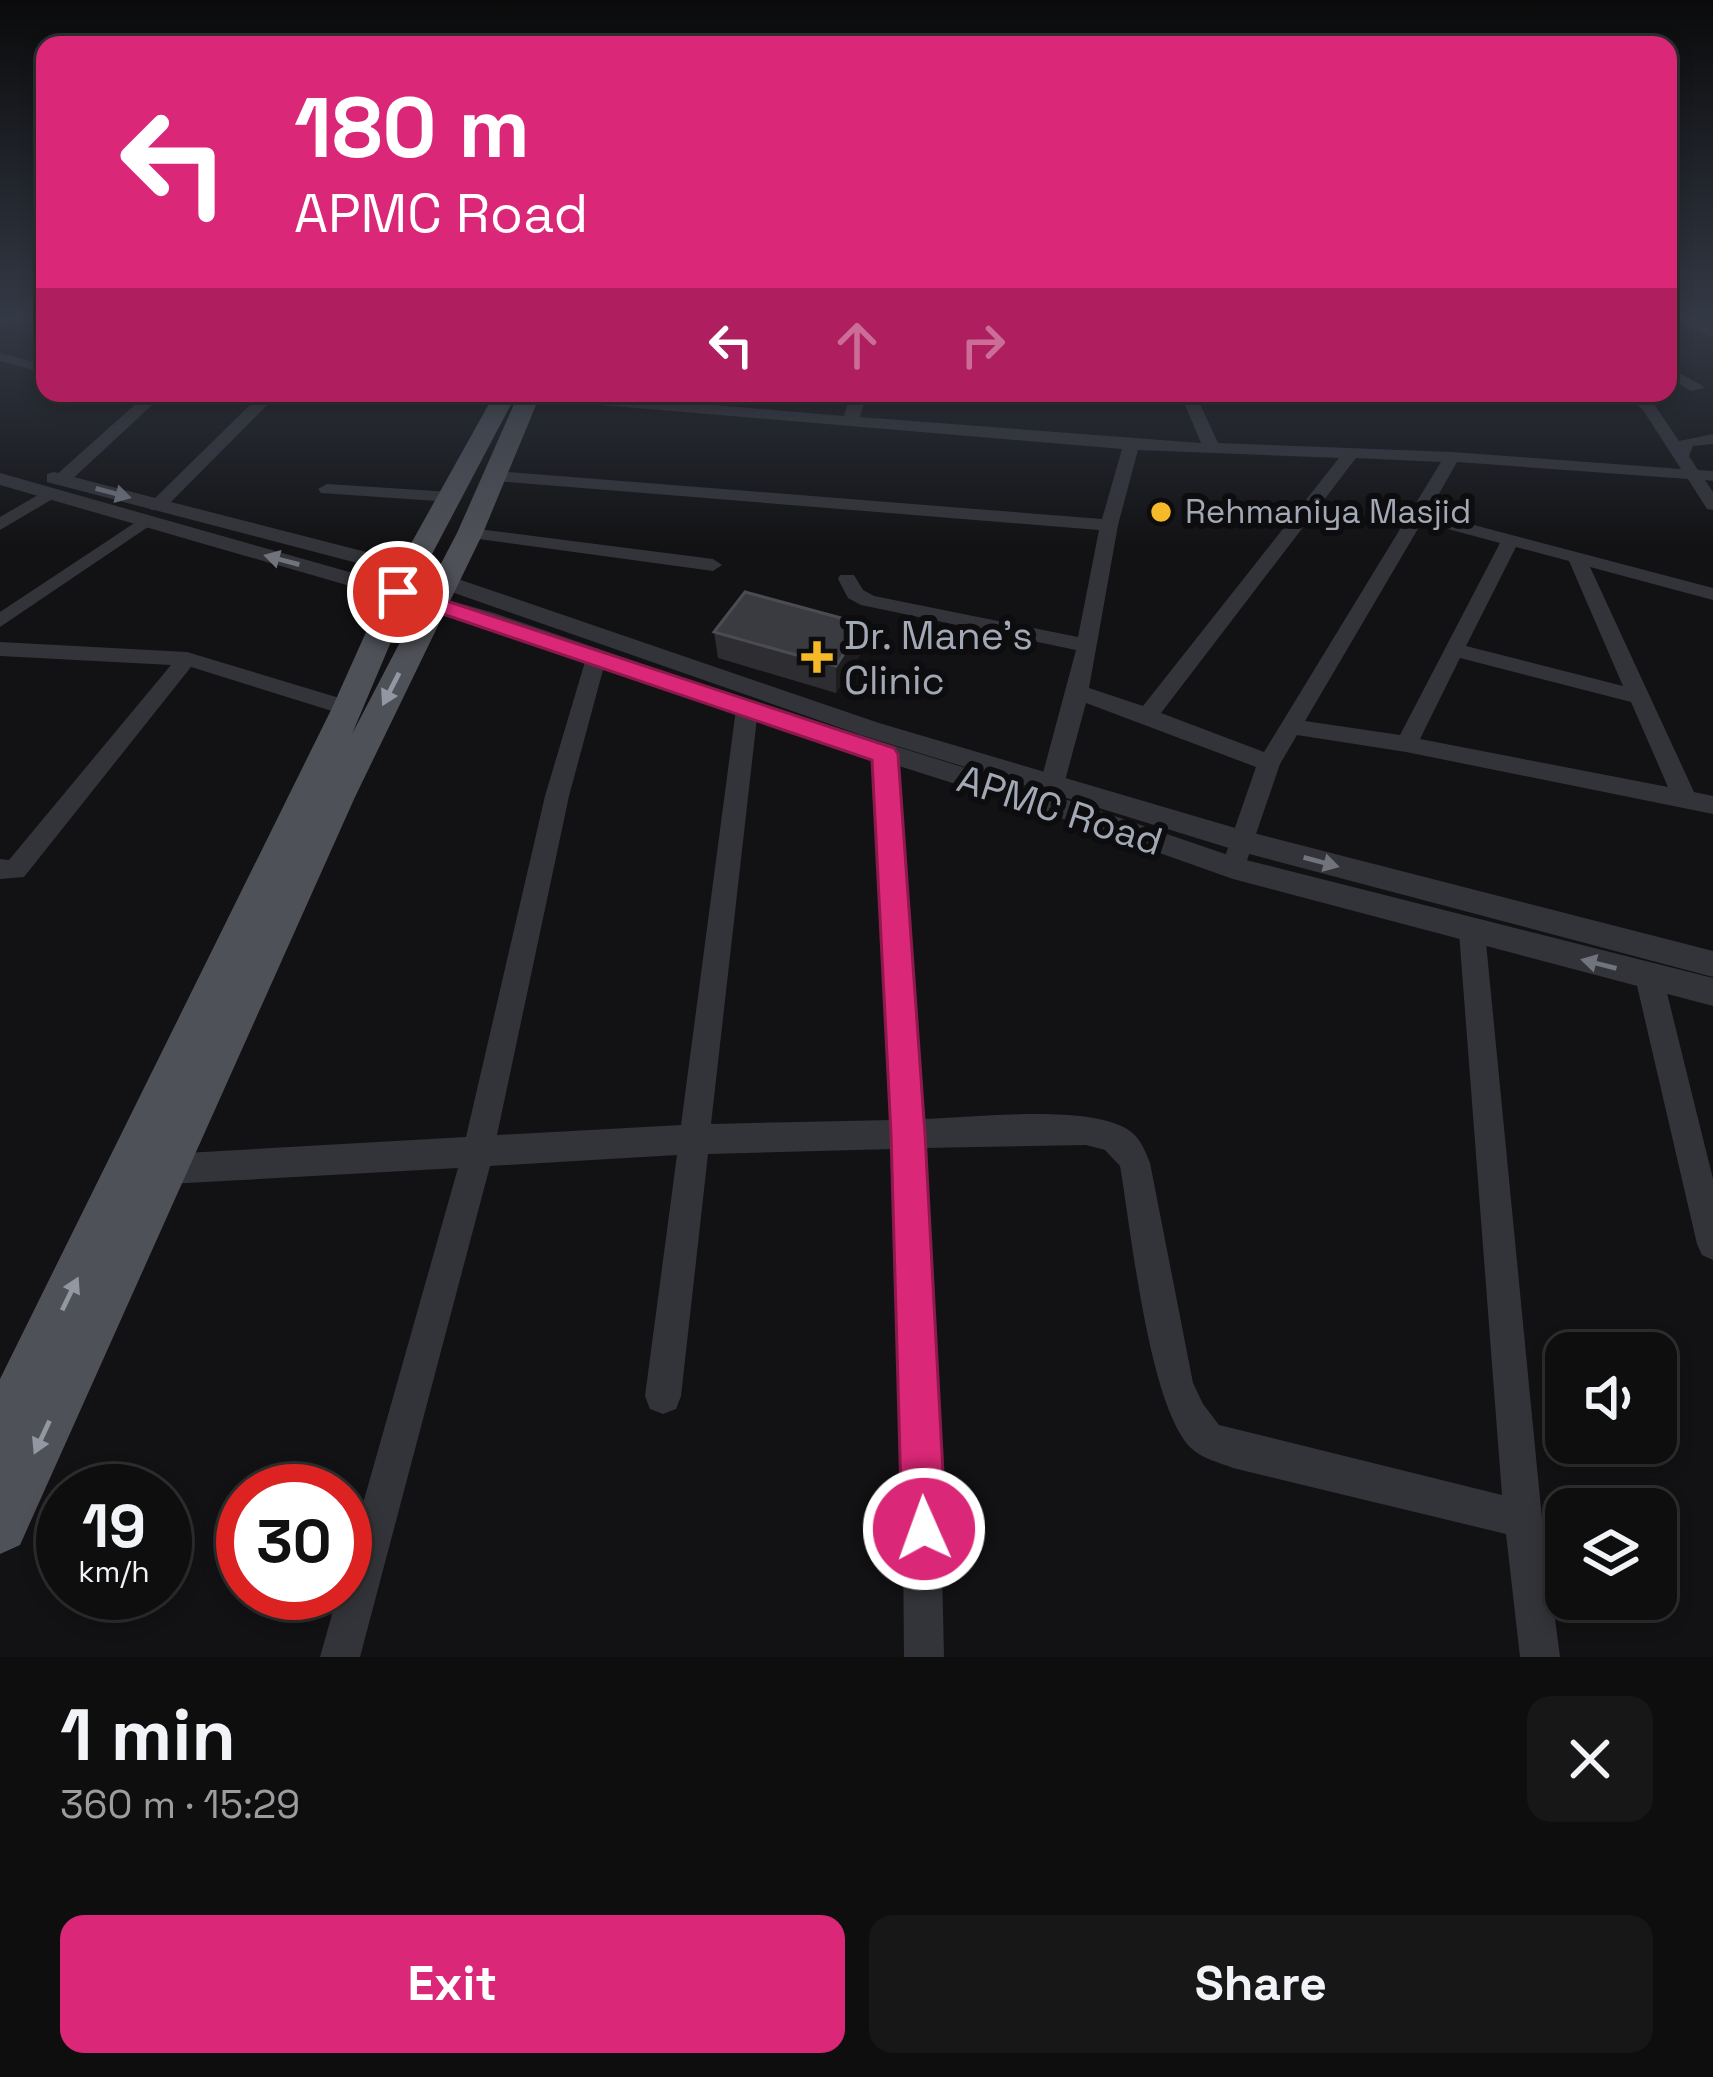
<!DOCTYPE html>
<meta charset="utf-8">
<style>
body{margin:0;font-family:"Space Grotesk",sans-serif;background:#171718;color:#f1f3f6;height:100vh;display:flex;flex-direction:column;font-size:45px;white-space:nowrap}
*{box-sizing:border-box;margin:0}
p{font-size:39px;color:#9b9c9e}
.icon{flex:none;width:66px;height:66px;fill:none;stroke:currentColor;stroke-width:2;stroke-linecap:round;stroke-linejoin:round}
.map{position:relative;height:1657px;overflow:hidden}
.sheet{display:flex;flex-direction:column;background:#0e0e0f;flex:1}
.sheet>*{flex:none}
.top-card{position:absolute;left:36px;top:36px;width:1641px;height:366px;border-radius:24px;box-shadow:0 6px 18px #0003,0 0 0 3px #2e2e2f;background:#db2777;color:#fff;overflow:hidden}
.fabs{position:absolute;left:1545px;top:1332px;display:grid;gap:24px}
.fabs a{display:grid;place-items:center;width:132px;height:132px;border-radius:24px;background:#0e0e0f;box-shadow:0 6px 18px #0003,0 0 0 3px #2e2e2f;font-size:60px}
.speed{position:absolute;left:36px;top:1464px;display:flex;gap:24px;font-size:60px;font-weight:700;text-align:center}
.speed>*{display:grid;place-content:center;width:156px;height:156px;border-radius:50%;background:#0e0e0f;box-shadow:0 6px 18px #0003,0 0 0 3px #2e2e2f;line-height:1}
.speed small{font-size:30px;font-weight:400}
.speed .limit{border:18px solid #d22;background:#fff;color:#111}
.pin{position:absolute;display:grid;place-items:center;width:102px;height:102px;color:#fff;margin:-51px;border:6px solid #fff;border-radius:50%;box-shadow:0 3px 12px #0007}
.me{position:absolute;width:132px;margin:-66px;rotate:358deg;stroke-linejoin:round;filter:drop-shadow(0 0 9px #0008)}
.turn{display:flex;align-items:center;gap:42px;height:252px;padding:0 60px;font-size:54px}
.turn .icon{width:156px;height:156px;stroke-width:2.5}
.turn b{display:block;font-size:84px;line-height:102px}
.lanes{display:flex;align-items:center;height:114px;padding:0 60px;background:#0003;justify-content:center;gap:60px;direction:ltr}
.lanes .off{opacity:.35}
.round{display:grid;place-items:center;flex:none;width:126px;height:126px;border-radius:24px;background:#171718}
.overview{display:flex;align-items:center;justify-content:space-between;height:204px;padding:0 60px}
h1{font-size:72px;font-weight:800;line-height:90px}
.cta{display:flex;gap:24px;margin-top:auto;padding:24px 60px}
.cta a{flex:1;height:138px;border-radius:24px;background:#db2777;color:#fff;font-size:48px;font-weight:800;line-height:138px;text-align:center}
.cta a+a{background:#171718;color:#f1f3f6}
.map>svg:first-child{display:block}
</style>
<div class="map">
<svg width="1713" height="1657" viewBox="0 0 1713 1657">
<rect width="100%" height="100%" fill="#121214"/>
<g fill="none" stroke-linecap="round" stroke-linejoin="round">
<path fill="#333439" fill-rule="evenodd" d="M1669 316H1687L1713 329V338Z
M0 353 45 365V373L0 361Z
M1668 367 1701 385 1704 388 1691 391 1668 377Z
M148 393H165L67 484H55V476Z
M262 393H279L163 510H151V502Z
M510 393H572L844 416 851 393H867L860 417 1201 443 1183 400 1099 398 1091 393H1195L1218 443 1452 452 1681 469 1643 410 1625 393H1642L1654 404 1679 441 1713 434V444L1693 446 1689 456 1698 470 1713 471V481L1705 480 1713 492V510L1707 509 1688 479 1457 462 1428 513 1713 588V600L1590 567 1694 792 1713 796V814L1406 752 1297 735 1280 764 1242 875H1224L1221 868 1256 767 1086 703 1059 803 1055 809H1039L1035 803 1076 650 861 605 848 598 838 579 840 575H854L863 590 874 596 1078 637 1099 530 495 481 487 476 495 471 1102 519 1122 449 518 398ZM1138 450 1339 458 1143 706 1089 688 1118 525ZM1356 458 1441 462 1264 752 1161 713ZM1422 522 1500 543 1400 735 1305 721ZM1516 547 1569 561 1623 686 1466 646ZM1460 658 1631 702 1668 787 1420 739Z
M327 484 451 492 460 497 451 502 321 493 318 489Z
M50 488 59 493 56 497 0 530V517Z
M142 518 151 523 148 527 0 627V612Z
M470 528 713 559 722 565 713 571 464 537 461 533Z
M0 642 187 652 356 703 359 708 348 716 191 667 24 877 0 879V859L9 860 171 665 0 656Z
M597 648 607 655 569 796 497 1135 681 1125 736 709 747 701 758 709 711 1124 892 1120 874 754 885 746 893 748 922 1119C972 1118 1090 1103 1130 1131 1141 1139 1145 1151 1150 1163L1193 1383 1203 1404 1219 1425 1502 1495 1459 932 1463 924 1472 921 1481 924 1485 932 1542 1519 1560 1657H1520L1506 1534 1233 1468C1220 1463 1201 1458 1191 1448 1149 1407 1131 1229 1120 1166L1105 1150 1086 1145 923 1148 939 1431 944 1657H904L902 1431 893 1149 708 1154 681 1396 676 1409 663 1414 650 1409 645 1396 677 1155 490 1166 360 1657H320L338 1593H345V1567L458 1168 168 1184 157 1180 153 1169 157 1158 168 1154 466 1137 545 796 587 655Z
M1649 965 1659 969 1663 977 1713 1179V1260L1702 1255 1697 1244 1635 977 1639 969Z"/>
<path fill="#333439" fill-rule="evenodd" d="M54 472 417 565 879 723 1242 830 1713 951V977L1242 852 861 735 403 575 47 482V474Z
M0 473 494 613 756 703 1056 796 1234 857 1713 978V1006L1233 879 1038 810 738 715 478 623 0 485Z"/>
<path fill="#4f5158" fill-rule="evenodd" d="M0 316H20L0 324Z
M495 393H517L412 592 352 734 457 533 519 393H541L483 533 355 797 20 1545 0 1554V1379L332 708 384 592Z"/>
</g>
<path fill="#2e2e32" d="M714 632 863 651 836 693 718 658Z"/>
<path fill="#1d1d20" d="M863 624V651L836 693V666Z"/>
<path fill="#3a3b40" stroke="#4b4c52" stroke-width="3" d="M745 592 863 624 836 666 714 632Z"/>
<defs><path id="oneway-solid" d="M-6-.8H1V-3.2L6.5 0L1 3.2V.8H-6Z" transform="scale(3)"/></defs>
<g fill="#71747d">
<use href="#oneway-solid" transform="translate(113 493) rotate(15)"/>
<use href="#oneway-solid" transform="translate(282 560) rotate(-165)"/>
<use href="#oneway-solid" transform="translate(1321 862) rotate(15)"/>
<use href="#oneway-solid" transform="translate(1599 964) rotate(-166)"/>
</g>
<g fill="#9297a2">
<use href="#oneway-solid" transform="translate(391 689) rotate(117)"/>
<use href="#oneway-solid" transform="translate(70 1294) rotate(-64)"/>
<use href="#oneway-solid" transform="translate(42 1437) rotate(115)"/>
</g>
<linearGradient id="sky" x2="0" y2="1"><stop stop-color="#0a0a0b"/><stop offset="0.58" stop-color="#333945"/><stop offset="1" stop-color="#333945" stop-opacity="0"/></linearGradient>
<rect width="1713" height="548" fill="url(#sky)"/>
<path fill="#db2777" stroke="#8e194d" stroke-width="3" d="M398 585 894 748 898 754 925 1134 946 1529 939 1545 924 1551 909 1545 902 1529 891 1134 872 760 390 596 387 592Z"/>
<g fill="#f6b928" stroke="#0d0d0f" stroke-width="4.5">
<circle cx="1161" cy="512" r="12"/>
<path d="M811 639h12v12h12v12h-12v12h-12v-12h-12v-12h12z"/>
</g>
<g text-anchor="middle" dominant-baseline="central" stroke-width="12" stroke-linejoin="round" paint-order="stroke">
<g font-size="33" fill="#a3a8b5" stroke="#0d0d0f" text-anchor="start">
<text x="1185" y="512">Rehmaniya Masjid</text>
</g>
<g font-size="39" fill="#a3a8b5" stroke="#0d0d0f" text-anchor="start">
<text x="844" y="635">Dr. Mane's<tspan x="844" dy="45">Clinic</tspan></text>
</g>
<g font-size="39" fill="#a3a8b5" stroke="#0d0d0f">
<text transform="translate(1060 810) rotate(18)">APMC Road</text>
</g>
</g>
</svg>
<div class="fabs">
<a><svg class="icon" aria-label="sound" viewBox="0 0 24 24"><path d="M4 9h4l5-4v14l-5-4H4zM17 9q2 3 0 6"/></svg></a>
<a><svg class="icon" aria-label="layers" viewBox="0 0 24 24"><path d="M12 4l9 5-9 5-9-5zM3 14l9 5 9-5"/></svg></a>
</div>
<div class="speed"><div>19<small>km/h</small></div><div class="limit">30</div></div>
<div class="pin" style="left:398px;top:592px;background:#d93025"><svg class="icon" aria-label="arrive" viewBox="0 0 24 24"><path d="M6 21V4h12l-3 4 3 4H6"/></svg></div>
<svg class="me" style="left:924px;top:1529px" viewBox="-20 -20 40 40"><circle r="17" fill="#db2777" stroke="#fff" stroke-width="3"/><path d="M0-11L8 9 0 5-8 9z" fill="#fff"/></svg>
<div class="top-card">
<div class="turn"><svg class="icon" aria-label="left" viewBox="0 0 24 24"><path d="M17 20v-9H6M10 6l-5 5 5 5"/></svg><div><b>180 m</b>APMC Road</div></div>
<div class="lanes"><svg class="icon" aria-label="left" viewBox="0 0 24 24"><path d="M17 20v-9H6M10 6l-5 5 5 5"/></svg><svg class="icon off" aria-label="ahead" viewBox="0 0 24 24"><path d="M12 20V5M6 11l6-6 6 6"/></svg><svg class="icon off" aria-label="right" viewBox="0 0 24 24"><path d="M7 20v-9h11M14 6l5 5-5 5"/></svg></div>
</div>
</div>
<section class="sheet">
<div class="overview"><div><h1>1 min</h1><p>360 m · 15:29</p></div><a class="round"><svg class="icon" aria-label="close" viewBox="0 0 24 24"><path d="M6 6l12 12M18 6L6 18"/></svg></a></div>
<div class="cta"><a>Exit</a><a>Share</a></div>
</section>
